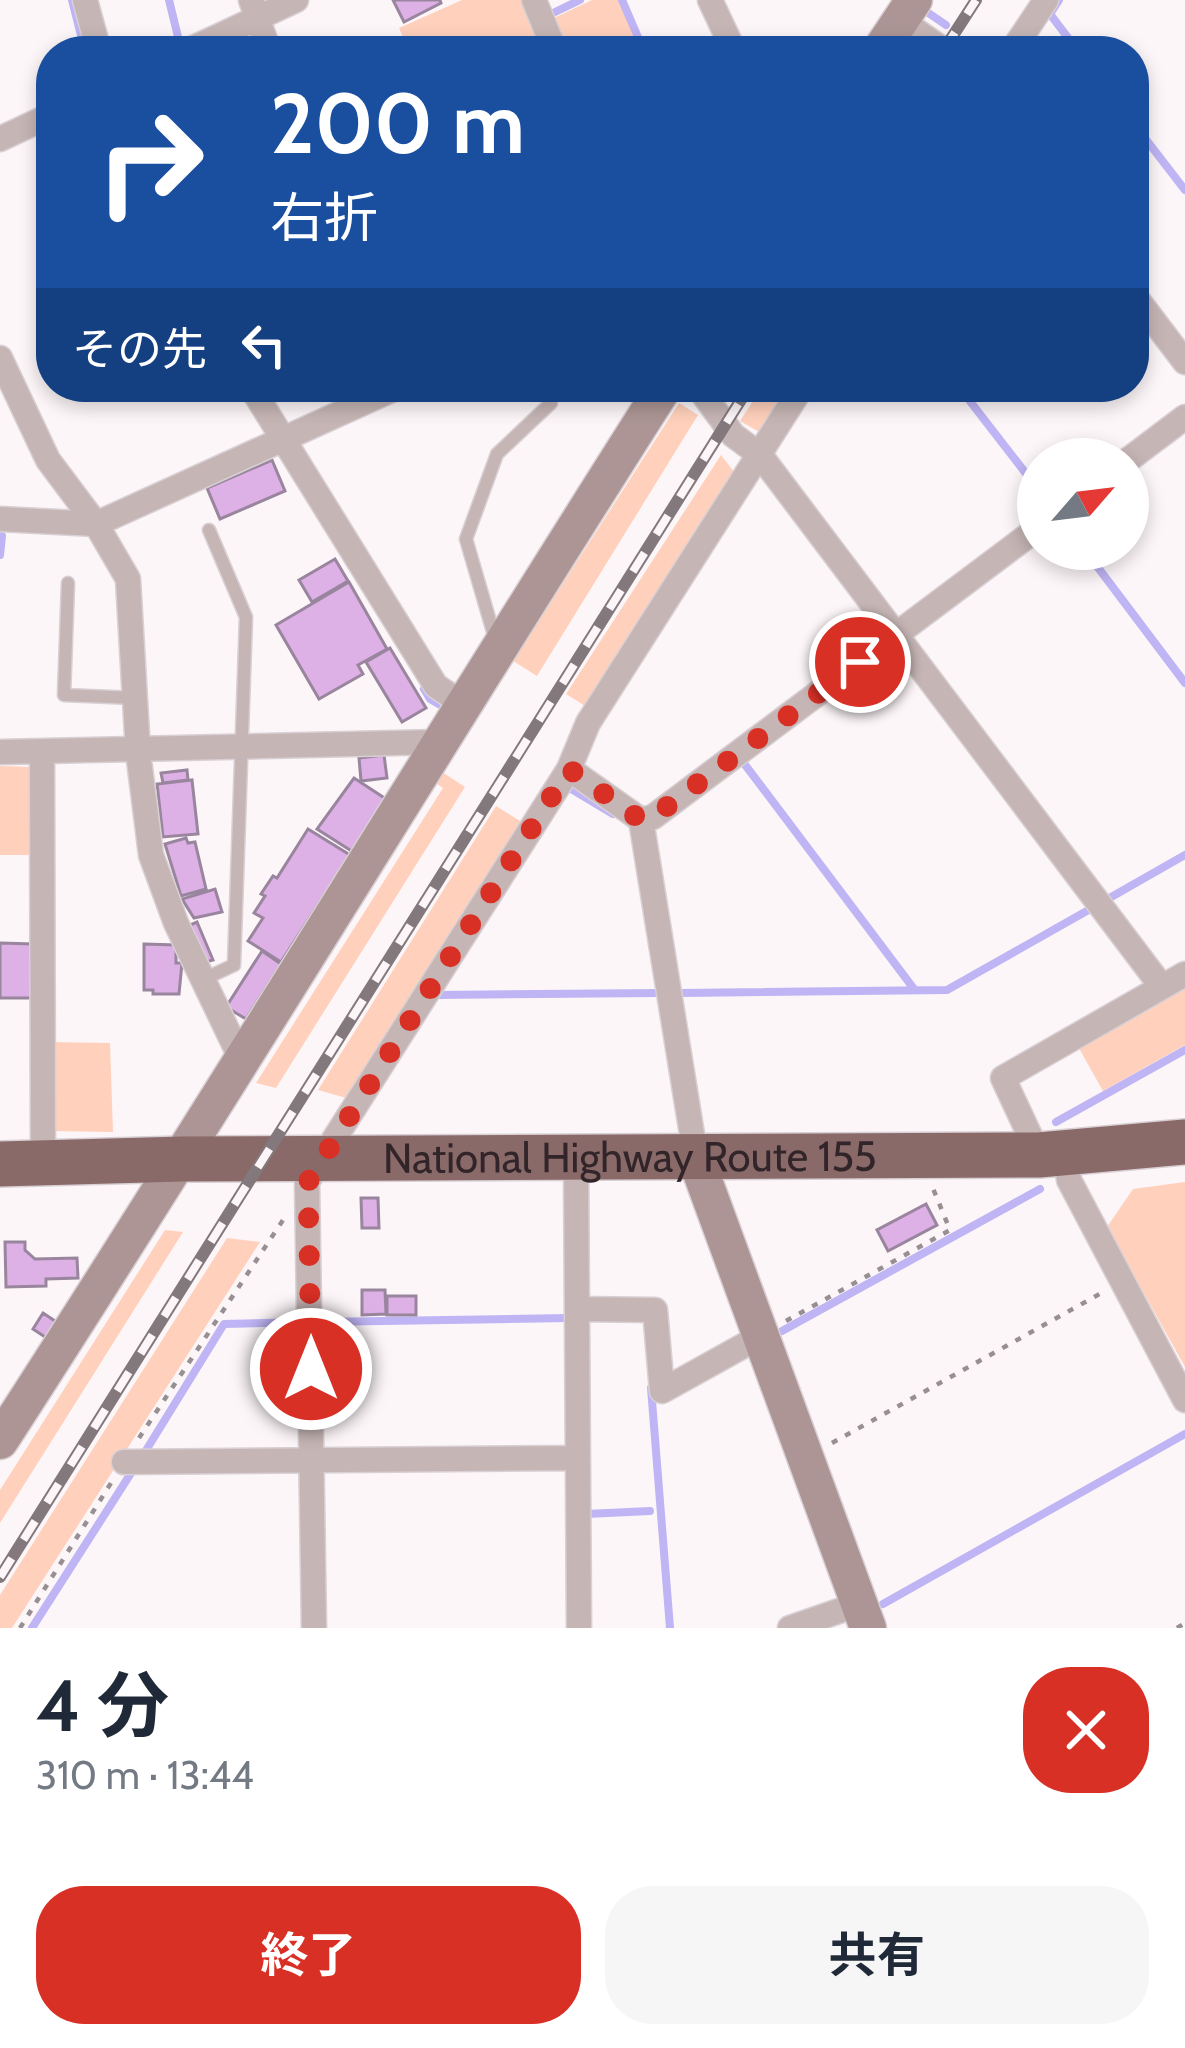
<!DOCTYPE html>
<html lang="ja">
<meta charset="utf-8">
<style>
body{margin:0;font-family:Cabin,"Noto Sans JP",sans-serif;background:#f6f6f7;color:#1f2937;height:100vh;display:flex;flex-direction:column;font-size:45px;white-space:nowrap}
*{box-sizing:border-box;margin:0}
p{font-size:39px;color:#747a83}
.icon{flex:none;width:66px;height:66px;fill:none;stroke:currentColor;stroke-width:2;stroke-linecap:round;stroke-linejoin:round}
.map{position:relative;height:1628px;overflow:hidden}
.details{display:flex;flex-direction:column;background:#fff;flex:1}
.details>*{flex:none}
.top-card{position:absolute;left:36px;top:36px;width:1113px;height:366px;border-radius:48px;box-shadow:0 6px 18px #0003;background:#1a4fa0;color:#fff;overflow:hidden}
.needle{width:78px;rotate:62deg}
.controls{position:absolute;left:1017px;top:438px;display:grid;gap:24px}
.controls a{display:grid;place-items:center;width:132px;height:132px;border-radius:50%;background:#fff;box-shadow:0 6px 18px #0003;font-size:60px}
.pin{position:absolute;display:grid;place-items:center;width:102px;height:102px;color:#fff;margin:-51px;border:6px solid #fff;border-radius:50%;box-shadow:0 3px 12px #0007}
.me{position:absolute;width:132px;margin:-66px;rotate:0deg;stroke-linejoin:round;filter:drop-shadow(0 0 9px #0008)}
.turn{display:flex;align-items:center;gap:42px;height:252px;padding:0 36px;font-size:54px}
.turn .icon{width:156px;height:156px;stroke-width:2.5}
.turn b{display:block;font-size:84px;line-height:102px}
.then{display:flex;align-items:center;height:114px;padding:0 36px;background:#0003;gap:24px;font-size:45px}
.round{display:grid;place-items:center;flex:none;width:126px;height:126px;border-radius:48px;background:#f6f6f7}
.head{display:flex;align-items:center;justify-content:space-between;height:204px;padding:0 36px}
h1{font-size:72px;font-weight:700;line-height:90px}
.cta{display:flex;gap:24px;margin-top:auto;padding:24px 36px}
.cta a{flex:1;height:138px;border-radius:48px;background:#d93025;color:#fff;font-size:48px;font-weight:700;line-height:138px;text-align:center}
.cta a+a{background:#f6f6f7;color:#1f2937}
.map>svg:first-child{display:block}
</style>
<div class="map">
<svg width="1185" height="1628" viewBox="0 0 1185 1628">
<rect width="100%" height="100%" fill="#fdf6f9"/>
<path fill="#ffd1bc" d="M462 0H524L545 51H409L399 28Z
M592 0H619L641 51H567L554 18Z
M762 387H790L761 433 740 421Z
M679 403 698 415 537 676 513 661Z
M721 455 735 473 590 709 566 694Z
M0 766 35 767V855H0Z
M439 770 465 787 276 1088 256 1083 443 788 433 781Z
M496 806 525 824 350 1099 318 1090Z
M1185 981V1045L1103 1091 1076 1043Z
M49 1042 110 1043 113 1132 49 1131Z
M1185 1182V1367L1107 1227 1133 1189Z
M165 1230 183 1232 0 1523V1490Z
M227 1238 260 1242 12 1628H0V1595Z"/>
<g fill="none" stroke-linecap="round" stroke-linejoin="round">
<path stroke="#bfb4f4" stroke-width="8" d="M72 0 85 51
M169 0 180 45
M622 0 644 51
M1059 0 1050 14 1078 51
M924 10 946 25
M551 14 580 0
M977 45 979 51
M167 51 183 43
M1134 124 1185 190
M959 387 1038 489
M1084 549 1185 683
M0 555 2 536
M424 689 430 699 444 707
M743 762 914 989
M566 790 568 787 613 814
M1106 900 1185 855
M681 993 947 990 1092 908
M435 995 659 993
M1056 1122 1185 1050
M319 1314V1322L570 1318
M782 1331 1040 1189
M651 1388 670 1628
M145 1452 224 1324 301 1322
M586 1514 650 1511
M883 1604 1185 1434
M32 1628 133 1470"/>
</g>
<path fill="#ddb0e6" stroke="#99859d" stroke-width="3" d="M393 0H440L441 3 404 22Z
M272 460 285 491 220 519 207 488Z
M335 559 348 581 312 602 299 580Z
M349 582 387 649 358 665 363 674 319 699 276 625Z
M390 648 426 708 402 722 366 662Z
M384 755 387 778 361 781 359 758Z
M187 770 188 780 163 783 161 773Z
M354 778 386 799 353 852 317 829Z
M192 780 198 834 163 837 157 784Z
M308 829 350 855 281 962 248 941 263 918 254 913 265 896 261 894 273 876 277 878Z
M186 838 188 843 195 842 206 889 181 896 165 844Z
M215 889 222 912 194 918 182 899Z
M197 922 213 960 206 962 190 925Z
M0 943 32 944V998H0Z
M144 944 176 945V963H182L179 994H153V990H144Z
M262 951 281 964 246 1019 226 1007Z
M361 1198H378L379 1228H362Z
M926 1204 937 1225 888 1251 877 1230Z
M5 1242H25V1250L35 1259 77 1258 78 1278 46 1279V1286L6 1287Z
M362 1290H385L386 1314 362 1315Z
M387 1296H416V1315H387Z
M43 1313 58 1323 48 1339 33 1329Z"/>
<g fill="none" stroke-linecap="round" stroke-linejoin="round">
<g stroke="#d8d0d4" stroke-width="15">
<path id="lane" d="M68 583 64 695 135 698
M496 642 466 539 497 454 551 403
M202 980 234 965 246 617 209 530"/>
</g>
<g stroke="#d8d0d4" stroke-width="27">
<path id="street" d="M85 0 99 51
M251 0 269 51
M534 0 555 51
M710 0 734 51
M901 20 945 51
M187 51 296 0
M1012 51 1046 0
M0 139 51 115
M1134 295 1185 362
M0 358 48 460 96 524 128 579 138 752 151 855 176 923 242 1061
M251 387 436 686 463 704
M698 387 733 435 760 455 1162 987
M1128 460 1185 417
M0 519 96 524 398 387
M0 752 439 742
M42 752 43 1163
M569 769 641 820 653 817 1038 528
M641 820 696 1159
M1039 1155 1003 1078 1185 974
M1066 1155 1069 1180 1185 1400
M576 1160 579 1628
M578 1309 655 1310 662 1391 761 1336
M124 1462 578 1458
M314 1628 307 1182 569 769 588 723 802 387
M790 1628 859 1604"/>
</g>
<g stroke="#d8d0d4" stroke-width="39">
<path id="secondary" d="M880 51 914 0
M696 1159 868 1628
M0 1441C226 1092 441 737 664 387"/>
</g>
<g stroke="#d8d0d4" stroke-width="48">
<g id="highway">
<path id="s1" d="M0 1164 183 1159 1039 1155 1185 1142"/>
</g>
</g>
<path stroke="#988f93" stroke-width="4.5" stroke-dasharray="6 9" stroke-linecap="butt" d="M786 1321 950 1230 932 1186
M139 1438 285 1217
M832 1443 1105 1291
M20 1628 111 1483
M1177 1628 1185 1623"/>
<use href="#lane" stroke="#c6b5b5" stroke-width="12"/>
<use href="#street" stroke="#c6b5b5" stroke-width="24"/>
<use href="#secondary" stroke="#ad9595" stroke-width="36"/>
<use href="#highway" stroke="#8a6969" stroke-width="45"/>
<g stroke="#83797d" stroke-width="12">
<path id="rail" d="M943 51 976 0
M0 1577 749 387"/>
</g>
<use href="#rail" stroke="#fdf6f9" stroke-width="8" stroke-dasharray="22" stroke-linecap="butt"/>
</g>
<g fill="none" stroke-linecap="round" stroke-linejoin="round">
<path stroke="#d93025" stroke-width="21" stroke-dasharray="0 37.8" d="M311 1369 308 1182 569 769 641 820 653 817 860 662"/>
</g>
<g text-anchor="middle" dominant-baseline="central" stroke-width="10" stroke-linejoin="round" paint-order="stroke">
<g font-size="42" fill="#31252a" stroke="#fdf6f9">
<text stroke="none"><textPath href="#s1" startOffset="630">National Highway Route 155</textPath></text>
</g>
</g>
</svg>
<div class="controls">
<a><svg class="needle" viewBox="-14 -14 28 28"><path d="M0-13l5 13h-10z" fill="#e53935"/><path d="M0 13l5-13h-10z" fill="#747a83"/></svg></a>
</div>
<div class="pin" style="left:860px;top:662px;background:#d93025"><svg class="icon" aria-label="arrive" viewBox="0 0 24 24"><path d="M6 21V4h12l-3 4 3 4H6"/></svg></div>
<svg class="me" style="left:311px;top:1369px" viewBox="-20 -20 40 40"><circle r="17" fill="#d93025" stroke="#fff" stroke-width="3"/><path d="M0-11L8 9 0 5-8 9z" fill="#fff"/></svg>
<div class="top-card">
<div class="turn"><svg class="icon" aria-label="right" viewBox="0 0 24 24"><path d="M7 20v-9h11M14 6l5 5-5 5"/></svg><div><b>200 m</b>右折</div></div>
<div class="then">その先<svg class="icon" aria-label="left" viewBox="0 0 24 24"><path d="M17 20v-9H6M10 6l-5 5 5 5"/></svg></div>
</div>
</div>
<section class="details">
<div class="head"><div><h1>4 分</h1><p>310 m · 13:44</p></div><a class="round" style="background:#d93025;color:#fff"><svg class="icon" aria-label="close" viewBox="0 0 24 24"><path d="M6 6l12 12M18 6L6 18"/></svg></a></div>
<div class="cta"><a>終了</a><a>共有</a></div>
</section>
